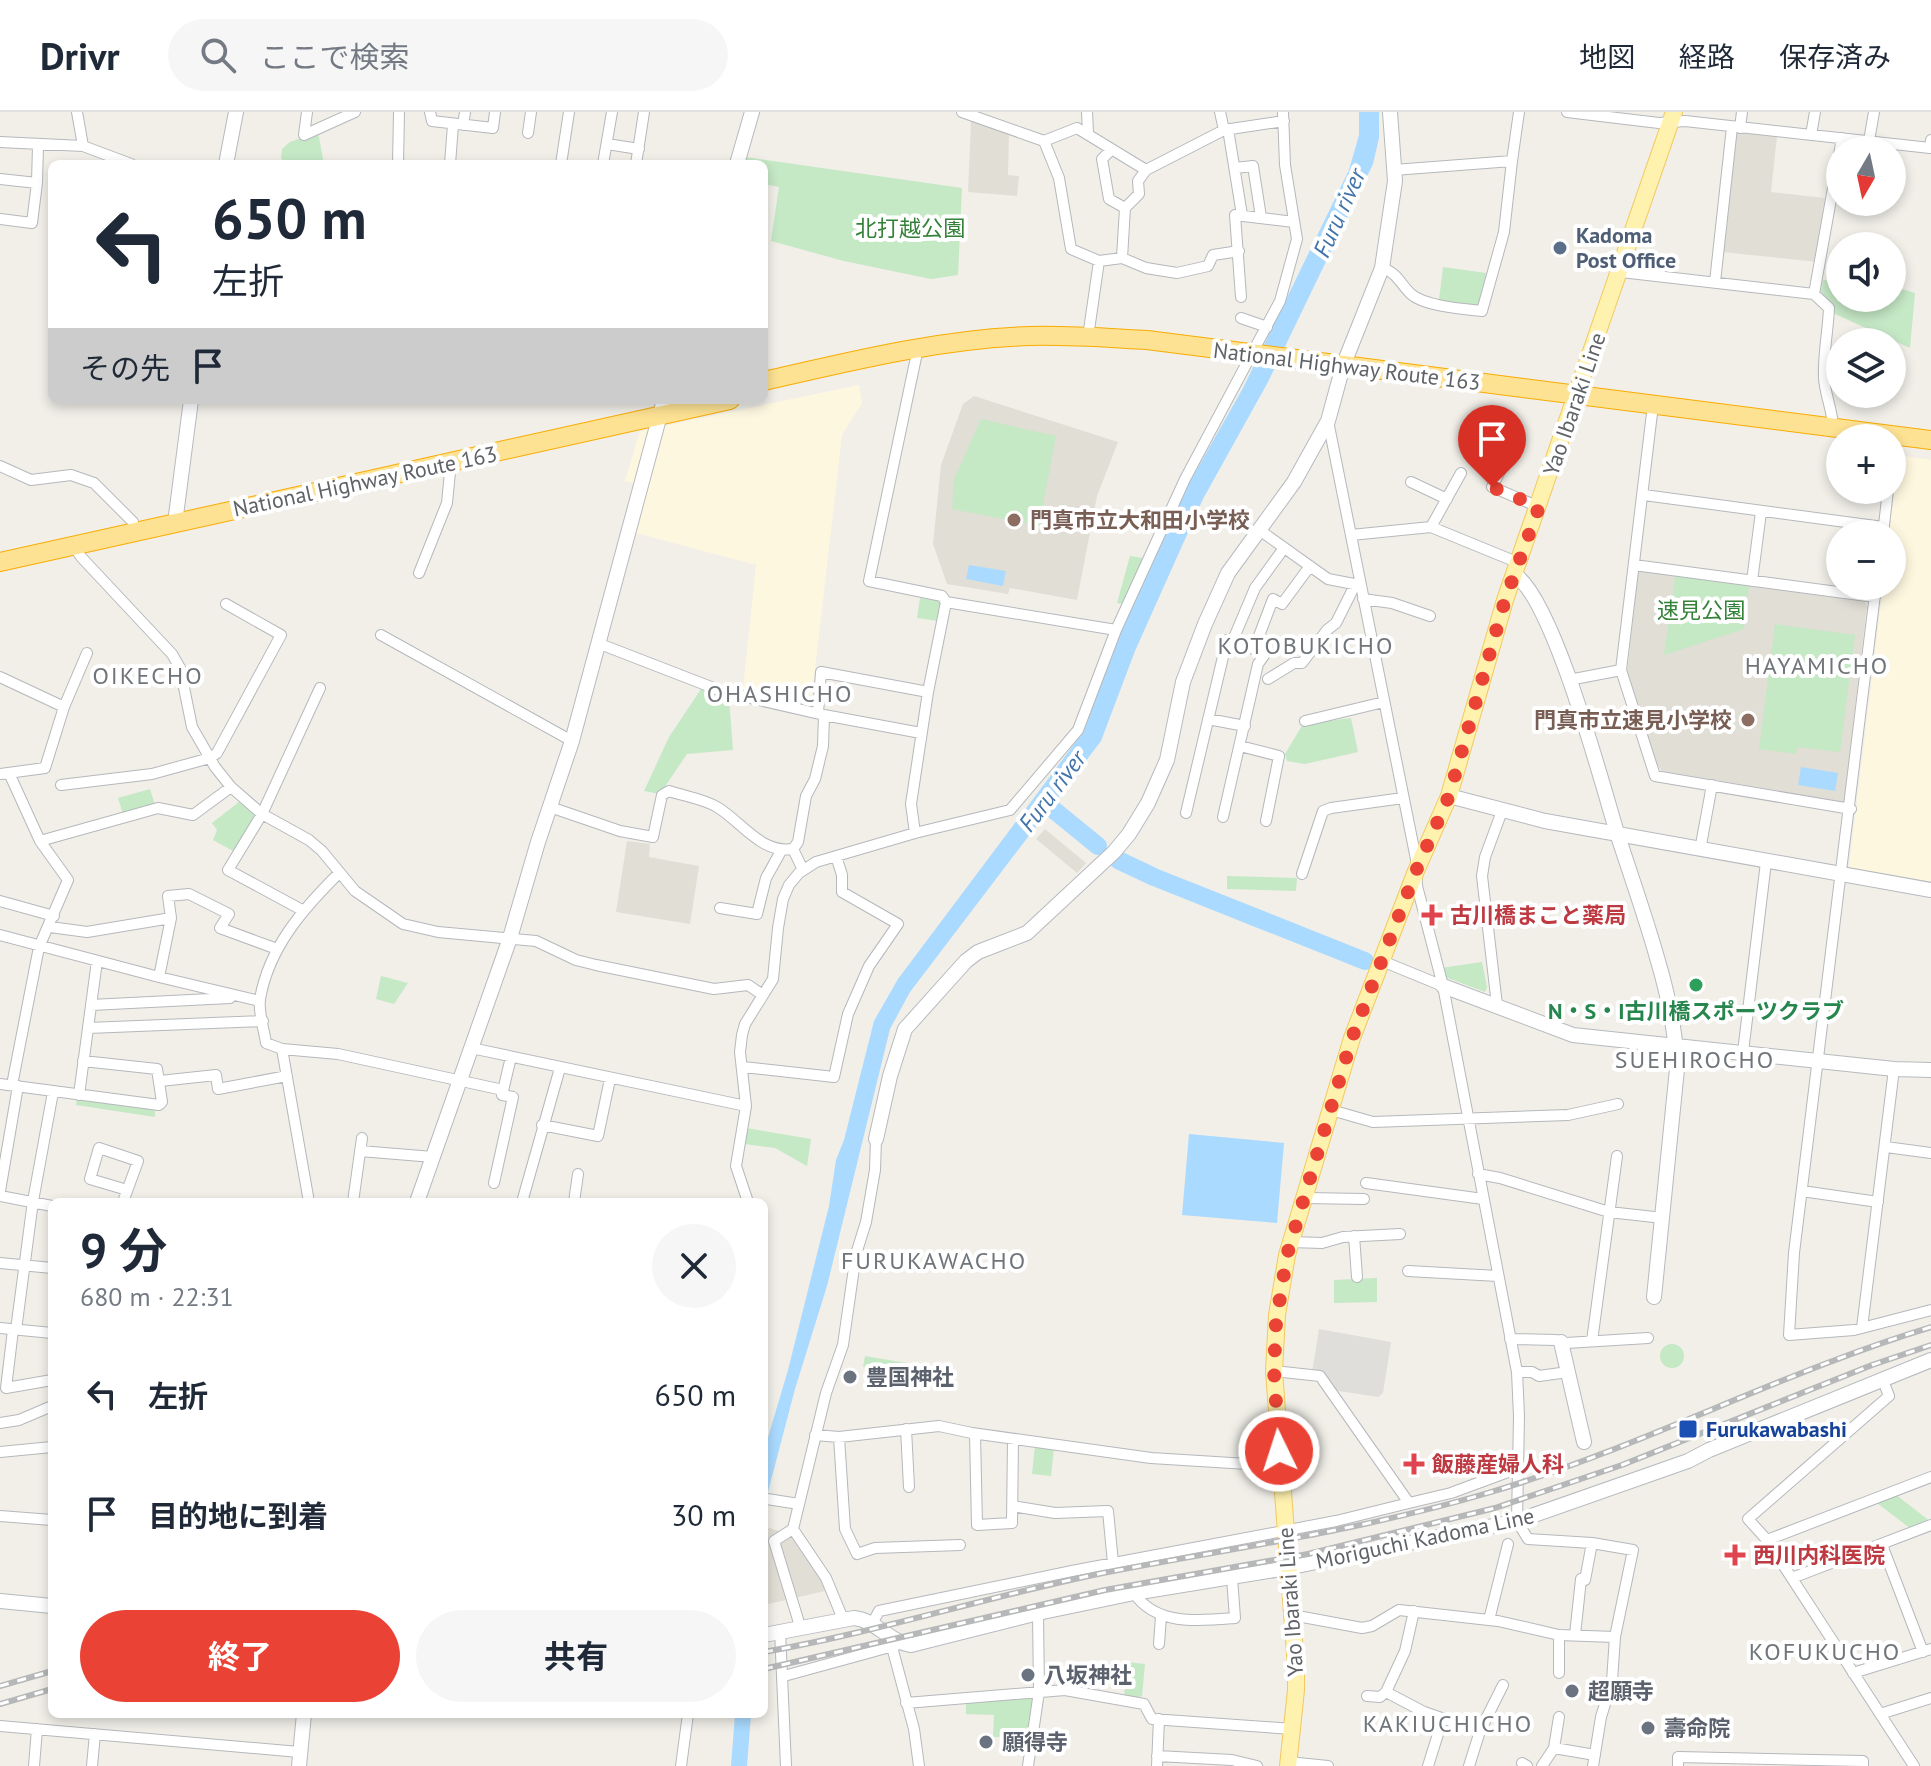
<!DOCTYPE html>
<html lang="ja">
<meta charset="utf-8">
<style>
body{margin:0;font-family:"PT Sans","Noto Sans JP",sans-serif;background:#f6f6f7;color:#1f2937;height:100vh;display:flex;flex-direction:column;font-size:30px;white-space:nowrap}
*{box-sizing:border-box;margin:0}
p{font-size:26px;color:#747a83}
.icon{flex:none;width:44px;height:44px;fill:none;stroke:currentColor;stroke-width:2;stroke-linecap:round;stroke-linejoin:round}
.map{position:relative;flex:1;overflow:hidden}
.details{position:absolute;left:48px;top:1086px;width:720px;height:520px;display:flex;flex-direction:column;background:#fff;border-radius:12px;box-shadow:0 4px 12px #0003}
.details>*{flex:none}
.top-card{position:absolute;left:48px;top:48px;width:720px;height:244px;border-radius:12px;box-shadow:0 4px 12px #0003;background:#fff;color:#1f2937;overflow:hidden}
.needle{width:52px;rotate:189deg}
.buttons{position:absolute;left:1826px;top:24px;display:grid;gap:16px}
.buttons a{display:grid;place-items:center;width:80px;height:80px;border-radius:50%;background:#fff;box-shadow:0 4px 12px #0003;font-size:40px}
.pin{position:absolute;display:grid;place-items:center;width:68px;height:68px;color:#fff;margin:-82px -34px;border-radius:50% 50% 50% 0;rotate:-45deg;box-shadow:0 0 8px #0007}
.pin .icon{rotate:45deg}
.me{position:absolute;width:88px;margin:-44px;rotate:356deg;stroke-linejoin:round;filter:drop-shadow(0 0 6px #0008)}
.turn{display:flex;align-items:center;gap:28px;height:168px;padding:0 32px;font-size:36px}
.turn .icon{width:104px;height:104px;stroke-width:2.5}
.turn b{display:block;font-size:56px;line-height:68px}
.then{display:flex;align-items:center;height:76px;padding:0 32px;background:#0003;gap:16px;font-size:30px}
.round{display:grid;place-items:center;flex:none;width:84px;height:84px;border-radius:42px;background:#f6f6f7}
.head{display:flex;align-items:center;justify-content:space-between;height:136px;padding:0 32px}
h1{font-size:48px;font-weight:700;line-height:60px}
.primary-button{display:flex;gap:16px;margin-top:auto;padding:16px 32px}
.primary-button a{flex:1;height:92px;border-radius:48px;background:#ea4335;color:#fff;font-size:32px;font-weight:700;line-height:92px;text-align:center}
.primary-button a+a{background:#f6f6f7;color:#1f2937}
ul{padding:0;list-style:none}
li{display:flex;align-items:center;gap:24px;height:120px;padding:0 32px}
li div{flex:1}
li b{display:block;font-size:30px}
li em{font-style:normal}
header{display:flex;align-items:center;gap:48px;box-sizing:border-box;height:112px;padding:0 40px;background:#fff;border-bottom:2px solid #e0e1e3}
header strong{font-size:38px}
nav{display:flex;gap:44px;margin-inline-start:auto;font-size:28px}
.search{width:560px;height:72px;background:#f6f6f7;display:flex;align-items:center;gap:20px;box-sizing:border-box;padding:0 28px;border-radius:44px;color:#747a83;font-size:30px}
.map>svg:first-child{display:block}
</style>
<header>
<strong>Drivr</strong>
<div class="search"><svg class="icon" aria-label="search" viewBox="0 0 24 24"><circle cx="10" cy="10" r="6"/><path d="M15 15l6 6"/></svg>ここで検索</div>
<nav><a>地図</a><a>経路</a><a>保存済み</a></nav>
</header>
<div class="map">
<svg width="1931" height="1654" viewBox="0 0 1931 1654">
<rect width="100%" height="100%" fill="#f1efe8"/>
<path fill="#fef7e0" d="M859 273 862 291 842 323 812 583 743 577 756 453 636 421 647 375 625 369 640 319Z
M1899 343 1931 348V770L1849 756 1883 474H1892V422H1889Z"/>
<path fill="#e0deda" d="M1319 1217 1391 1230 1383 1281 1378 1285 1332 1278 1312 1261Z"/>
<path fill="#e1ded6" d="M971 9 1009 22 1008 63 1019 64 1017 84 968 80Z
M1739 20 1777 24 1771 80 1825 86 1817 150 1723 140 1735 24Z
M974 284 1118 330 1097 384 1077 488 1010 476 1008 482 947 472 933 432 941 353 963 292Z
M1641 457 1864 488 1867 494 1844 690 1662 659 1657 653 1627 563 1638 459Z
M1045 717 1086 751 1077 761 1036 727Z
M627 729 650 732 649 745 699 754 690 812 616 800Z
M764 1414 793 1424 821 1465 825 1479 764 1493Z"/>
<path fill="#c5e8c5" d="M318 20 324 52H285L281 46 282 37 290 30Z
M745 45 962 76 958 163 931 167 844 149 771 129 779 75 764 72V52H743Z
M1443 155 1486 161 1478 195 1439 188Z
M1823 168H1840V186H1892V174L1915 181 1910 236 1835 202 1821 179Z
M981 307 1056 324 1039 414 952 397 954 367Z
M1130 444 1143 446 1123 492 1117 491Z
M1675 464 1749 474 1744 517 1664 543Z
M920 486 941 489 938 509 917 506Z
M1775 512 1855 523 1840 640 1797 635 1796 642 1759 637Z
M701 577 729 586 733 638 687 642 660 682 644 679 669 625Z
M1351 606 1358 640 1305 652 1287 649 1285 642 1303 612Z
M150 677 155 693 123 702 118 686Z
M239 690 257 703 235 740 213 728 217 718 212 711Z
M1227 764 1297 766 1296 779 1227 777Z
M1482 850 1487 875 1485 880 1445 865 1441 856Z
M381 864 408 871 394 892 376 887Z
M77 986 155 998V1005L76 993Z
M746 1016 811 1027 807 1054 775 1036 744 1032Z
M1377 1166V1190L1334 1191V1168Z
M1660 1244a12 12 0 1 1 24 0a12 12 0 1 1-24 0Z
M865 1244 918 1253 917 1264 863 1255Z
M1035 1334 1054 1336 1051 1364 1032 1362Z
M1895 1382 1931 1410 1911 1417 1877 1391Z
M1127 1550 1145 1552 1142 1584 1136 1586 1124 1585Z
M1033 1585 1028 1625H993L994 1603 966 1602V1590Z"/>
<path fill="#aadaff" d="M1359 0H1379V26L1373 52 1268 270 1203 387 1135 539 1101 629 910 880 890 917 827 1174 795 1277 764 1395V1339L788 1258 829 1094 836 1048 844 1028 874 909 898 867 1084 619 1115 533 1184 380 1243 276 1349 58 1359 23Z
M969 453 1006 459 1003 474 966 467Z
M1801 655 1838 661 1835 679 1798 673Z
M1189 1022 1284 1031 1277 1111 1182 1103Z
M735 1602H751L747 1654H731Z"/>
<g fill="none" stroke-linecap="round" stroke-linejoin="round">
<path stroke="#aadaff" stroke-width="18" d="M1044 690 1098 734
M1118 748 1154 765 1365 849"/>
<g stroke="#b5b8bc" stroke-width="12">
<path id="street" d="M77 0 83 34
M430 0 432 9 493 16 495 0
M962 0 1044 29 1077 16 1146 58 1224 18 1284 9
M1087 0 1088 21
M1220 0 1224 18
M1567 0 1659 11 1685 9 1930 36 1931 28
M463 13 465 0
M1740 16 1742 0
M1228 17 1242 103
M528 21 531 0
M304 23 355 0
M304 23 307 0
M1811 23 1815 0
M1044 29 1059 66 1071 137 1099 149 1122 146 1146 156 1177 161 1208 154 1213 143 1239 139
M1869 29 1874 0
M0 30 83 34 131 52
M607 32 639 37
M1111 38 1102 47 1109 87 1125 96
M398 52 399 0
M450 52 453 13
M561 52 569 0
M603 52 612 0
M636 52 644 0
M1235 56 1253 54 1261 105
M1394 58 1512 49 1519 0
M0 67 37 71
M0 107 32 111 37 71 38 34
M1122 146 1125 96 1139 82 1138 69 1146 58
M1382 156C1397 160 1401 173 1411 182 1424 194 1463 197 1482 199L1504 120 1512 49
M1621 160 1814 182 1842 26
M1715 170 1732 15
M1814 182 1829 196C1828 220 1823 242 1824 266 1825 283 1833 299 1833 316
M1241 185 1235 103 1294 110
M1241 206 1267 215
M1088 225 1099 149
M1653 293 1621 558 1655 664 1851 697
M1328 309 1416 747 1417 774 1443 874 1517 1260 1519 1304 1517 1409 1528 1427 1592 1431 1633 1438 1615 1525 1612 1569 1601 1605 1593 1654
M1496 335 1503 353 1492 375 1539 395
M1892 347 1895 324
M0 354 31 368 71 363 94 371 133 410
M1411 370 1447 387
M1644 383 1883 415
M1431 415 1461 361
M1258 417 1328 467 1359 473
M1883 422 1888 378
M1351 423 1431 415 1519 451
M71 431 82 446 172 542 180 556 192 615 215 655 231 675 262 702 309 728 322 739 355 779 403 812 438 820 536 829 576 848 596 853 714 877 748 873 763 883
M1634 453 1875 485
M419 461 447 391 451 350
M1752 469 1761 400
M1876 474 1794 1141 1789 1223 1854 1218 1931 1198
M1363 487 1392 491 1430 504
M946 490 1116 518
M381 523 572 629
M1233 528 1255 476 1284 436
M600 532 724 580 824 603 921 621
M1254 537 1273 487 1282 492 1310 454
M0 565 64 595
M1268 567 1294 551H1302L1327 518 1336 511 1355 473
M1569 568 1621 558
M818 601 821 560 928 580
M1208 607 1245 614
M1305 609 1384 590
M1240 634 1279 644 1266 709
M9 661 40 729 68 768 39 835 12 973
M0 662 45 656 64 595 87 541
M61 673 152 662 210 646 217 641 281 523 226 492
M550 695 620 719 653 725 662 683 669 679C684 684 704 687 717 695 742 710 761 742 793 737L803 758
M1186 701 1227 528H1233L1265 542 1258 552 1223 705
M915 721 911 692 928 580 946 490 942 484 869 469 918 236
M40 729 158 696 193 703 231 675
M793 737 798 730 806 684 815 667 823 634 824 603
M1700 738 1712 673
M1302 762 1323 699 1331 696 1403 686
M0 789 54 804
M720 796 757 802 766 766 781 739
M302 798 228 758 262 702 320 576
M50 815 87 820 171 806
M0 823 159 865 260 889
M1382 849 1443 874
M159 865 171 806 168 784 189 782 229 802 220 816 277 837
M91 893 230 886
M1497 893 1482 764 1485 745 1502 699
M88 916 263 909
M471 936 746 994
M282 937 338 942 503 978
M1743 940 1766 750
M743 955 834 965 848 902 869 854 898 812 842 780V763L836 744
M160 969 216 963 218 977 287 964
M0 972 159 993 162 990 157 957 83 949
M79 983 97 849
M1331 998 1373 1010 1568 1003 1618 992
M542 1013 598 1024 610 967
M1886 1035 1931 1041
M360 1039 433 1045
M1478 1062 1500 1066 1609 1100 1663 1106
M494 1071 513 985 502 983 511 945
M1366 1071 1483 1087
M0 1079 18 974
M1802 1079 1878 1090
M0 1084 52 1094
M1305 1086 1364 1087
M123 1090 138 1049 99 1036 90 1067 127 1078
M309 1090 282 937 266 931C264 917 258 900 260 887 269 835 303 797 339 761
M353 1090 362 1026
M522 1090 560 956
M574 1090 578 1062
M748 1090 736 1054 746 994 740 940 742 923 745 912 773 867 778 816 783 787 789 773 799 761 816 750 915 721 1010 698 1078 618 1116 518 1185 367 1280 189 1297 127 1285 53 1283 0
M1354 1124 1357 1165
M1291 1130 1322 1131 1343 1125 1400 1122
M0 1151 52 1156
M1408 1159 1498 1164
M0 1216 52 1221
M1862 1216 1894 957
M13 1218 6 1276 52 1268
M16 1218 33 1089 53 980
M1510 1227 1556 1228 1566 1231 1648 1226
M1592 1229 1617 1044
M1274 1259 1320 1264 1409 1391 1451 1381 1516 1357
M1517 1260H1532L1539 1264 1568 1260
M1882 1266 1889 1284 1748 1407 1767 1428 1914 1654
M0 1311 19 1308 52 1294
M906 1317 909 1375
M975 1322 977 1413 1012 1411 1013 1327
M815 1323 839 1325 939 1314 972 1321 1151 1346 1280 1354
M839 1325 845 1417 857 1442 875 1436 960 1433
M0 1340 52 1335
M767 1387 799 1392
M1012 1394 1055 1401 1108 1399 1113 1451
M0 1404 52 1408
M793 1417 774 1429 800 1514
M1767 1428 1931 1365
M1882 1433 1923 1540
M1792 1466 1931 1413
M1134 1481C1156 1514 1199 1509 1235 1506L1232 1466
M1292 1503 1362 1516 1372 1514 1399 1498 1498 1509 1559 1523 1615 1525
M843 1507 826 1466 793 1417 826 1281 843 1233 856 1142 866 1110 875 1058 876 1027
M1489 1508 1508 1432
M872 1512 879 1499 1072 1459 1336 1409 1409 1391
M780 1519 786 1654
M1575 1523 1581 1467 1585 1468 1592 1431
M1159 1532 1161 1504
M892 1535 914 1617 919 1654
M1559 1561V1523
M1853 1561 1931 1537
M784 1564 897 1533
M1386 1580 1424 1600 1480 1619 1469 1654
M1367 1584 1380 1585 1386 1580 1405 1539 1414 1499
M906 1591 1065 1578 1144 1592 1152 1607 1293 1617
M1880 1602 1931 1586
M0 1614 299 1640
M1480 1619 1503 1573
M1554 1636 1595 1643
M1157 1644 1232 1648 1257 1654
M1288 1650 1328 1654
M1522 1651 1527 1654
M34 1654 37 1617
M92 1654 95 1622
M681 1654 688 1602
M1028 1654 1039 1580 1038 1501
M1157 1654 1159 1607
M1428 1654 1443 1606
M1542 1654 1554 1636 1559 1605
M1678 1654V1645L1863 1649V1654"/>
</g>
<g stroke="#b6babf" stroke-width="16">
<path id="secondary" d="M226 52 236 0
M737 52 752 0
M175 411 191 288
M1515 463C1553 487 1602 671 1617 721 1631 764 1646 806 1658 849 1668 883 1676 922 1677 957L1654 1185
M1449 684 1545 709 1931 778
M1443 874 1573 923 1894 957 1931 958
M876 1027 890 964 905 917 966 849 978 840 1027 821 1114 740 1129 722 1148 691 1167 648 1183 570 1205 512 1228 461 1294 370 1328 309 1343 254 1382 156 1395 69 1390 0
M417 1090 510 826 538 730 572 629 664 288
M1561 1230 1584 1330
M0 1489 52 1494
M764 1523 854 1506C876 1508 889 1530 911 1533L1038 1501 1134 1481 1287 1456 1517 1409 1688 1349 1709 1338 1931 1248
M299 1654 304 1602"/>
</g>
<g stroke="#f2c960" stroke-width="18">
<path id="primary" d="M1288 1654 1296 1578V1555L1274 1259 1277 1203 1287 1143 1352 926 1416 759 1449 684 1505 488 1674 0"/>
</g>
<g stroke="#f9ab00" stroke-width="20">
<path id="highway" d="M764 269C851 249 940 227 1030 224 1069 223 1108 226 1147 228L1931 328
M0 450 730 288"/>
</g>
<use href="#street" stroke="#fff" stroke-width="10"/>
<use href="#secondary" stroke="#fff" stroke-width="14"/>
<use href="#primary" stroke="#fff2af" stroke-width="16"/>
<use href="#highway" stroke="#fde293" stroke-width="18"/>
<g stroke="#b6b7b8" stroke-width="6">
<path id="rail" d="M764 1540C878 1520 989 1484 1103 1461 1233 1436 1364 1418 1491 1380 1642 1335 1782 1260 1931 1215
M764 1557 1105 1478 1308 1442 1495 1396 1622 1353 1872 1253 1931 1233
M0 1574 52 1559
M0 1592 52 1577"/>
</g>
<use href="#rail" stroke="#fff" stroke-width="3" stroke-dasharray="9" stroke-linecap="butt"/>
</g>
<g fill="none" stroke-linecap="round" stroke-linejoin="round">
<path stroke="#ea4335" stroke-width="14" stroke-dasharray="0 25.2" d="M1279 1339 1274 1259 1276 1211 1287 1143 1352 926 1416 759 1449 684 1505 488 1539 395 1492 375"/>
</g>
<circle fill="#5c6f8a" stroke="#fff" stroke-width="3" cx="1560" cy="136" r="8"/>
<g fill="#8d6e63" stroke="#fff" stroke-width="3">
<circle cx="1014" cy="408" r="8"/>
<circle cx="1748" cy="608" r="8"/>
</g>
<g fill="#e0444e" stroke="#fff" stroke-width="3">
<path d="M1428 791h8v8h8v8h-8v8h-8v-8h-8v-8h8z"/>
<path d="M1410 1340h8v8h8v8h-8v8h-8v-8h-8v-8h8z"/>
<path d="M1731 1431h8v8h8v8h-8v8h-8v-8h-8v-8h8z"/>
</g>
<circle fill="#2e9e5b" stroke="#fff" stroke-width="3" cx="1696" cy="873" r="8"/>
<g fill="#6b7280" stroke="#fff" stroke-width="3">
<circle cx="850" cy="1265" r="8"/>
<circle cx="1028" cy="1563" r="8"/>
<circle cx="1572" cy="1579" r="8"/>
<circle cx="1648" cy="1616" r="8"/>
<circle cx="986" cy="1630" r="8"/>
</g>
<rect fill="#1a4fb4" stroke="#fff" stroke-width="3" x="1678" y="1307" width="20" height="20" rx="4"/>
<g text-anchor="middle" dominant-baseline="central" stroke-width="8" stroke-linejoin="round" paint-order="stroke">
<g font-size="22" fill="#348238" stroke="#fff">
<text x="910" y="116">北打越公園</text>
<text x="1701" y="498">速見公園</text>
</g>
<g font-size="22" font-weight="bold" fill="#4e5e75" stroke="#fff" text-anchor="start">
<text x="1576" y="123">Kadoma<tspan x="1576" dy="25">Post Office</tspan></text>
</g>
<g font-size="22" fill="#5f6368" stroke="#fff">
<text transform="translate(1347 254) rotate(7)">National Highway Route 163</text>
<text transform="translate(1574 292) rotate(-71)">Yao Ibaraki Line</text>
<text transform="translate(365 369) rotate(-12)">National Highway Route 163</text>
<text transform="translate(1425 1426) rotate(-12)">Moriguchi Kadoma Line</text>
<text transform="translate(1290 1490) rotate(-94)">Yao Ibaraki Line</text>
</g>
<g font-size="22" font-weight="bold" fill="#785e54" stroke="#fff" text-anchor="start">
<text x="1030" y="408">門真市立大和田小学校</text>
<text x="1732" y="608" text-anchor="end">門真市立速見小学校</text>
</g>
<g font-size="22" font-weight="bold" fill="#be3a42" stroke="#fff" text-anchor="start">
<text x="1450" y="803">古川橋まこと薬局</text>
<text x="1432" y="1352">飯藤産婦人科</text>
<text x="1753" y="1443">西川内科医院</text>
</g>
<g font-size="22" font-weight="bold" fill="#27864d" stroke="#fff">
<text x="1696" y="899">N・S・I古川橋スポーツクラブ</text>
</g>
<g font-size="22" font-weight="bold" fill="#5b616d" stroke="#fff" text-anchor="start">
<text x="866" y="1265">豊国神社</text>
<text x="1044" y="1563">八坂神社</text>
<text x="1588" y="1579">超願寺</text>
<text x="1664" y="1616">壽命院</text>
<text x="1002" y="1630">願得寺</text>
</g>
<g font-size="22" font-weight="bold" fill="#164399" stroke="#fff" text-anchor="start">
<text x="1706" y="1317">Furukawabashi</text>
</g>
<g font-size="24" font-style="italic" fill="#4174aa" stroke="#fff">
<text transform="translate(1339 101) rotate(-66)">Furu river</text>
<text transform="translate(1052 679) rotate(-53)">Furu river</text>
</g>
<g font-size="24" letter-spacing="2" fill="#70757a" stroke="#fff">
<text x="1306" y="533">KOTOBUKICHO</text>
<text x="1817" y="553">HAYAMICHO</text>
<text x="148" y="563">OIKECHO</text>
<text x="780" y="581">OHASHICHO</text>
<text x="1695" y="947">SUEHIROCHO</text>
<text x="934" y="1148">FURUKAWACHO</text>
<text x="1825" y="1539">KOFUKUCHO</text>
<text x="1448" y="1611">KAKIUCHICHO</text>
</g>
</g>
</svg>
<div class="buttons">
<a><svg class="needle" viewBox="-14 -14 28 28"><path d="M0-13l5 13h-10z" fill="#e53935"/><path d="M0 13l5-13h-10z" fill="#747a83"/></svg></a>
<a><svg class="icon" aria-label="sound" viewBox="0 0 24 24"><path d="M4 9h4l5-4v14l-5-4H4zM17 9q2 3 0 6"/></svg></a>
<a><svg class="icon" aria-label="layers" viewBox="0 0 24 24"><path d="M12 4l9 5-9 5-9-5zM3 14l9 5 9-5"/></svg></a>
<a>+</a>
<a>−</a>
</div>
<div class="pin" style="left:1492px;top:375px;background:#d93025"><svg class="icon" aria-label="arrive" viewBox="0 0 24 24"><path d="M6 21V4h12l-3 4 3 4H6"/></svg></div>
<svg class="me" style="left:1279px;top:1339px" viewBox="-20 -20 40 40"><circle r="17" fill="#ea4335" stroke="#fff" stroke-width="3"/><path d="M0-11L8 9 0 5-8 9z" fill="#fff"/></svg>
<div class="top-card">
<div class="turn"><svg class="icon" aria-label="left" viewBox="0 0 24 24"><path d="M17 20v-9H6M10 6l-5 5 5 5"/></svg><div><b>650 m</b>左折</div></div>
<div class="then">その先<svg class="icon" aria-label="arrive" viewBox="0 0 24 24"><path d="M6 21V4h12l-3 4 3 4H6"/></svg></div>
</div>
<section class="details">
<div class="head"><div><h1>9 分</h1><p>680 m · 22:31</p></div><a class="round"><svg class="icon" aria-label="close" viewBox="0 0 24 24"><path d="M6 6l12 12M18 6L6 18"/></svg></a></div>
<ul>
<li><svg class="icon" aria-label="left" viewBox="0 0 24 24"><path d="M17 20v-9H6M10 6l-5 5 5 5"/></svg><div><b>左折</b></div><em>650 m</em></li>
<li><svg class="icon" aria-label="arrive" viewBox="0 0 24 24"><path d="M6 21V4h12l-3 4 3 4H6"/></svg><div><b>目的地に到着</b></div><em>30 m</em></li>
</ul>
<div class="primary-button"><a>終了</a><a>共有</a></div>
</section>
</div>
